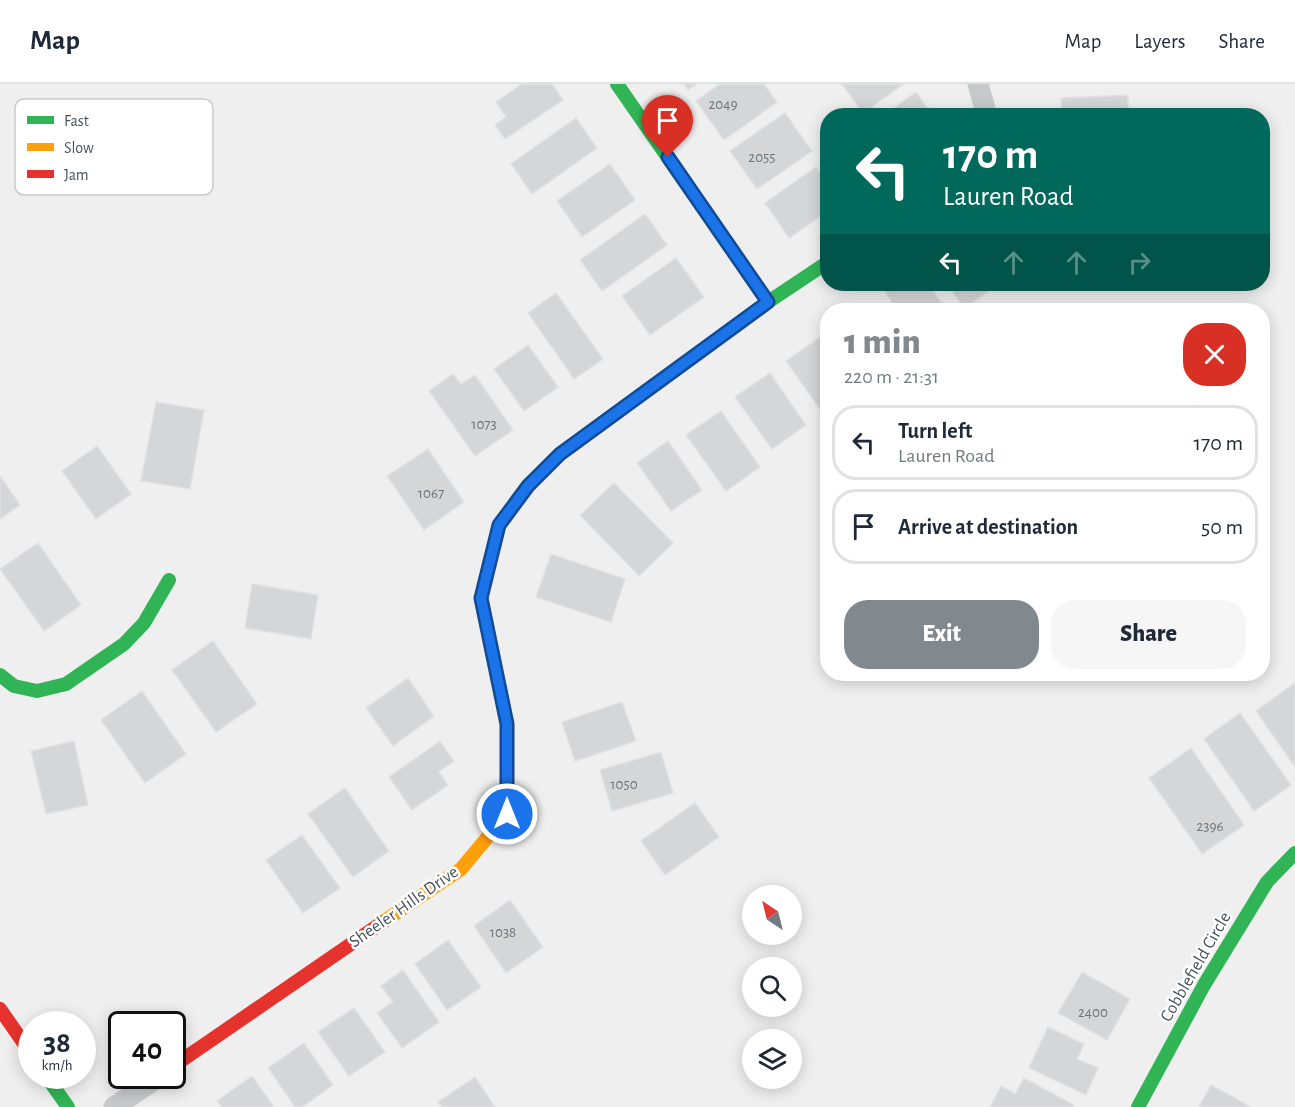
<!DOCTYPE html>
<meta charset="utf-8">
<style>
body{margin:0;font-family:"Alegreya Sans",sans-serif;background:#f6f6f7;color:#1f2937;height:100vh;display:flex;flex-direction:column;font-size:22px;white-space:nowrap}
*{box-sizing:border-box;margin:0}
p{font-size:20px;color:#747a83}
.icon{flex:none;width:33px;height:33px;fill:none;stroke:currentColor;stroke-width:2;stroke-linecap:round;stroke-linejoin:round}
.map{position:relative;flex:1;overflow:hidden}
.side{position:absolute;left:820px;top:219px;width:450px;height:378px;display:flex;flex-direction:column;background:#fff;border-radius:24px;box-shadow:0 3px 15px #0003}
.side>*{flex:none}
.top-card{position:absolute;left:820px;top:24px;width:450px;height:183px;border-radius:24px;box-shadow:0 3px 15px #0003;background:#00695c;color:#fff;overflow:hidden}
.needle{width:39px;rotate:325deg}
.controls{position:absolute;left:742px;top:801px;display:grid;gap:12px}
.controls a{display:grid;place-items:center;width:60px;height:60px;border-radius:50%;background:#fff;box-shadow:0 3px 15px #0003;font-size:30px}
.speed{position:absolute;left:18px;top:927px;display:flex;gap:12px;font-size:30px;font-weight:700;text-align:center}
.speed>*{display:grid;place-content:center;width:78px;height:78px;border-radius:50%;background:#fff;box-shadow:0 3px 15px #0003;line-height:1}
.speed small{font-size:15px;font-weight:400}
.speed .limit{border:3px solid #111;border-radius:9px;background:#fff;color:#111}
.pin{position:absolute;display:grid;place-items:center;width:51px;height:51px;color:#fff;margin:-62px -26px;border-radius:50% 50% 50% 0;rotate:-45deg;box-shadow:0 0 6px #0007}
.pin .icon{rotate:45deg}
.me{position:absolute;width:66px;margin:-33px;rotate:0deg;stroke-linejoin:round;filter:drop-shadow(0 0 4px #0008)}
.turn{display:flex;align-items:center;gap:21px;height:126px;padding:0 24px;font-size:27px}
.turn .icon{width:78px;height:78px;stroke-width:2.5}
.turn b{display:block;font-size:42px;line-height:51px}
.lanes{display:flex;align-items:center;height:57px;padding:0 24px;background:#0003;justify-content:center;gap:30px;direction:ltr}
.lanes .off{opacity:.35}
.round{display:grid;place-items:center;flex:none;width:63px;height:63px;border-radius:24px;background:#f6f6f7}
.headline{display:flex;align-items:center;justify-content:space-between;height:102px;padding:0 24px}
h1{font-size:36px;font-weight:800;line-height:45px;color:#82898e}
.button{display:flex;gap:12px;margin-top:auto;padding:12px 24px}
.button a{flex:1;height:69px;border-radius:24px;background:#82898e;color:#fff;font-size:24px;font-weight:800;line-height:69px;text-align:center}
.button a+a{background:#f6f6f7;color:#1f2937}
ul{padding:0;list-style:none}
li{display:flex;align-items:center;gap:18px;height:75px;margin:0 12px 9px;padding:0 12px;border:3px solid #e0e1e3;border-radius:24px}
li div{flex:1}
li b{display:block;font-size:22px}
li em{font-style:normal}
header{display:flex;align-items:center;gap:36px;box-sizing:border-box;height:84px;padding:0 30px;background:#fff;border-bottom:2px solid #e0e1e3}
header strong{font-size:28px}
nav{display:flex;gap:33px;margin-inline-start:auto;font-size:21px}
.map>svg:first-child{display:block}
</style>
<header>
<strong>Map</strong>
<nav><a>Map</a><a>Layers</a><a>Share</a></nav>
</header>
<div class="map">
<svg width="1295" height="1023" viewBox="0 0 1295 1023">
<rect width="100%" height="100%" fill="#efefef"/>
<path fill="#d5d6d8" stroke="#e1e1e2" stroke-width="1.5" d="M522 0H552L563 16 505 55 495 41 506 33 496 18Z
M684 0H696L688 6Z
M720 0H764L777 18 724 56 696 17Z
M842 0H904L863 29Z
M916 8 933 32H883Z
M1128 11V32H1062L1061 14Z
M785 29 812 67 757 105 730 67Z
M576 34 597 64 532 110 511 80Z
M610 80 635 116 582 153 557 117Z
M816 83 828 100V127L789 154 765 119Z
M645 130 667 161 602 207 580 176Z
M676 174 704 213 650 251 622 212Z
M897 200H928L947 226H897L885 208Z
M947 200H999L964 224Z
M556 209 603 275 574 295 528 229Z
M822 252 828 262V328L824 331 786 277Z
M528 261 558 303 524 327 494 285Z
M770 289 806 341 772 365 735 313Z
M453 290 461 300 475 291 513 346 475 372 429 307Z
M156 318 204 326 190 405 141 397Z
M721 327 760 383 726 407 686 351Z
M668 357 702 406 671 427 637 379Z
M97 362 131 410 96 435 62 387Z
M428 365 464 418 424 446 387 392Z
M0 392 20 421 0 435Z
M614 399 673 459 639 492 580 431Z
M38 459 81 521 44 547 0 485Z
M551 470 625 495 611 538 536 513Z
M252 500 318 511 311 555 245 544Z
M213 557 257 620 216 648 172 586Z
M408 594 434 632 393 662 366 624Z
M1295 599V683L1256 627Z
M142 607 186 670 145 699 101 636Z
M622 618 636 657 575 677 562 638Z
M1240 629 1291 701 1254 727 1204 655Z
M74 657 88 721 46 730 31 667Z
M440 657 454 677 439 688 448 701 412 726 389 693Z
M1191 664 1244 741 1202 770 1149 694Z
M661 668 673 709 612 727 600 686Z
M345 704 389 767 353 793 308 730Z
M695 719 719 753 665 791 641 757Z
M302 751 340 804 303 829 266 776Z
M510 816 543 863 506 889 474 842Z
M448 856 481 903 447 926 415 880Z
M403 886 439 938 402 964 377 929 393 918 381 902Z
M1082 888 1130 915 1107 956 1058 929Z
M354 924 385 968 349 992 318 948Z
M1048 943 1084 960 1077 975 1098 984 1086 1011 1029 984Z
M304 959 333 1001 302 1023H295L268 984Z
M252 992 274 1023H222L217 1017Z
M475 993 495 1023H442L438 1018Z
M1024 994 1074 1021 1073 1023H990L1001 1002 1015 1010Z
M1211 1001 1251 1023H1199Z"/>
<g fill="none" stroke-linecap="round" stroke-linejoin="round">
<path stroke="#c7cacb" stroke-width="21" d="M978 0 986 28 985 32
M114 1023 160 992"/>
<path stroke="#30b455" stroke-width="14" d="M617 0 768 218
M493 466 499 442 528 401 560 370 768 218 828 178
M0 591 14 602 37 607 66 600 124 560 144 539 169 496
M46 992 68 1023
M1138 1023 1204 901 1267 798 1295 769"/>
<path stroke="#ff9f0a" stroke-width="14" d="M383 838 461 785 507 730V640L481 514 493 466"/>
<path stroke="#e5322d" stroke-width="14" d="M0 925 32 971
M172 983 383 838"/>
</g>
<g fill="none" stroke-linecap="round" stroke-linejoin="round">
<g stroke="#114b97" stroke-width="15">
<path id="route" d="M507 730V640L481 514 499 441 528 402 560 370 768 218 668 73"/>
</g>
<use href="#route" stroke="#1a73e8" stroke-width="10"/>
</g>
<g text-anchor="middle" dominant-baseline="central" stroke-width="5" stroke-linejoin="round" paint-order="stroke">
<g font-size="15" fill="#6d747b">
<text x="723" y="20">2049</text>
<text x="762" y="73">2055</text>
<text x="484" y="340">1073</text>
<text x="431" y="409">1067</text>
<text x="624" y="700">1050</text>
<text x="1210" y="742">2396</text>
<text x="503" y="848">1038</text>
<text x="1093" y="928">2400</text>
</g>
<g font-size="18" fill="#48525a" stroke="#fff">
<text transform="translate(404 823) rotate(-35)">Sheeler Hills Drive</text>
<text transform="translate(1196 883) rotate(-60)">Cobblefield Circle</text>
</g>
</g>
<rect x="15" y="15" width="198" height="96" rx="9" fill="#fff" stroke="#c8cbce" stroke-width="1.5"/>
<rect x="27" y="32" width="27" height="8" fill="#30b455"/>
<rect x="27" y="59" width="27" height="8" fill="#ff9f0a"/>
<rect x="27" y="86" width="27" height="8" fill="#e5322d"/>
<g font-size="16" fill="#48525a">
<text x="64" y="42">Fast</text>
<text x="64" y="69">Slow</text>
<text x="64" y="96">Jam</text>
</g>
</svg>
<div class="controls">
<a><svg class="needle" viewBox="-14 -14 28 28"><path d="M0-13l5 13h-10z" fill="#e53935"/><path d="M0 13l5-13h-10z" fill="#747a83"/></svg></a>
<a><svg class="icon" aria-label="search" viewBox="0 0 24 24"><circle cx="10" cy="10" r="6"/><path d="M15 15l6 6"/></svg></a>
<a><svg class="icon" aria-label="layers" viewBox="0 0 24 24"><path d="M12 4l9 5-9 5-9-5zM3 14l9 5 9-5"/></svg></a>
</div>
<div class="speed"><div>38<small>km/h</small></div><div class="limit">40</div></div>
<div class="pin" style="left:668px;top:73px;background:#d93025"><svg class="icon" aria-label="arrive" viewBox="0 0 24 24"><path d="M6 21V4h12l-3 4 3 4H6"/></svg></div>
<svg class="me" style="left:507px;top:730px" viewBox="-20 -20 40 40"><circle r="17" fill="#1a73e8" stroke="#fff" stroke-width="3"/><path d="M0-11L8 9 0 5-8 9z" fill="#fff"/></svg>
<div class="top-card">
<div class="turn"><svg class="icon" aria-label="left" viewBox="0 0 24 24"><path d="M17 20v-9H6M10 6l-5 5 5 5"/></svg><div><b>170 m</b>Lauren Road</div></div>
<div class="lanes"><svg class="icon" aria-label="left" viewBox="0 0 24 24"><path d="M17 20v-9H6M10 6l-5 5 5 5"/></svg><svg class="icon off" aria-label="ahead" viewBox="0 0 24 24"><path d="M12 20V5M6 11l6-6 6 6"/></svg><svg class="icon off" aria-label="ahead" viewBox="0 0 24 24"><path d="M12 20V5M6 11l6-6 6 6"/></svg><svg class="icon off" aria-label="right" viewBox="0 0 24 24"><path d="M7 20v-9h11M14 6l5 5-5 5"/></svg></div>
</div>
<section class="side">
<div class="headline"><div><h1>1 min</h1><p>220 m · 21:31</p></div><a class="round" style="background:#d93025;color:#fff"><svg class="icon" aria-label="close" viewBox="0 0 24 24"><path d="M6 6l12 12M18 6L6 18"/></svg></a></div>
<ul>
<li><svg class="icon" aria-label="left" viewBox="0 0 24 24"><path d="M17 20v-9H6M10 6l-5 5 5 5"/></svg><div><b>Turn left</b><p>Lauren Road</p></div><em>170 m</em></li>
<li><svg class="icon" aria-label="arrive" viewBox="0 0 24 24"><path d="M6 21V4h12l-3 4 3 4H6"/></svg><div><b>Arrive at destination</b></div><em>50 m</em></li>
</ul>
<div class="button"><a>Exit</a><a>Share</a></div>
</section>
</div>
